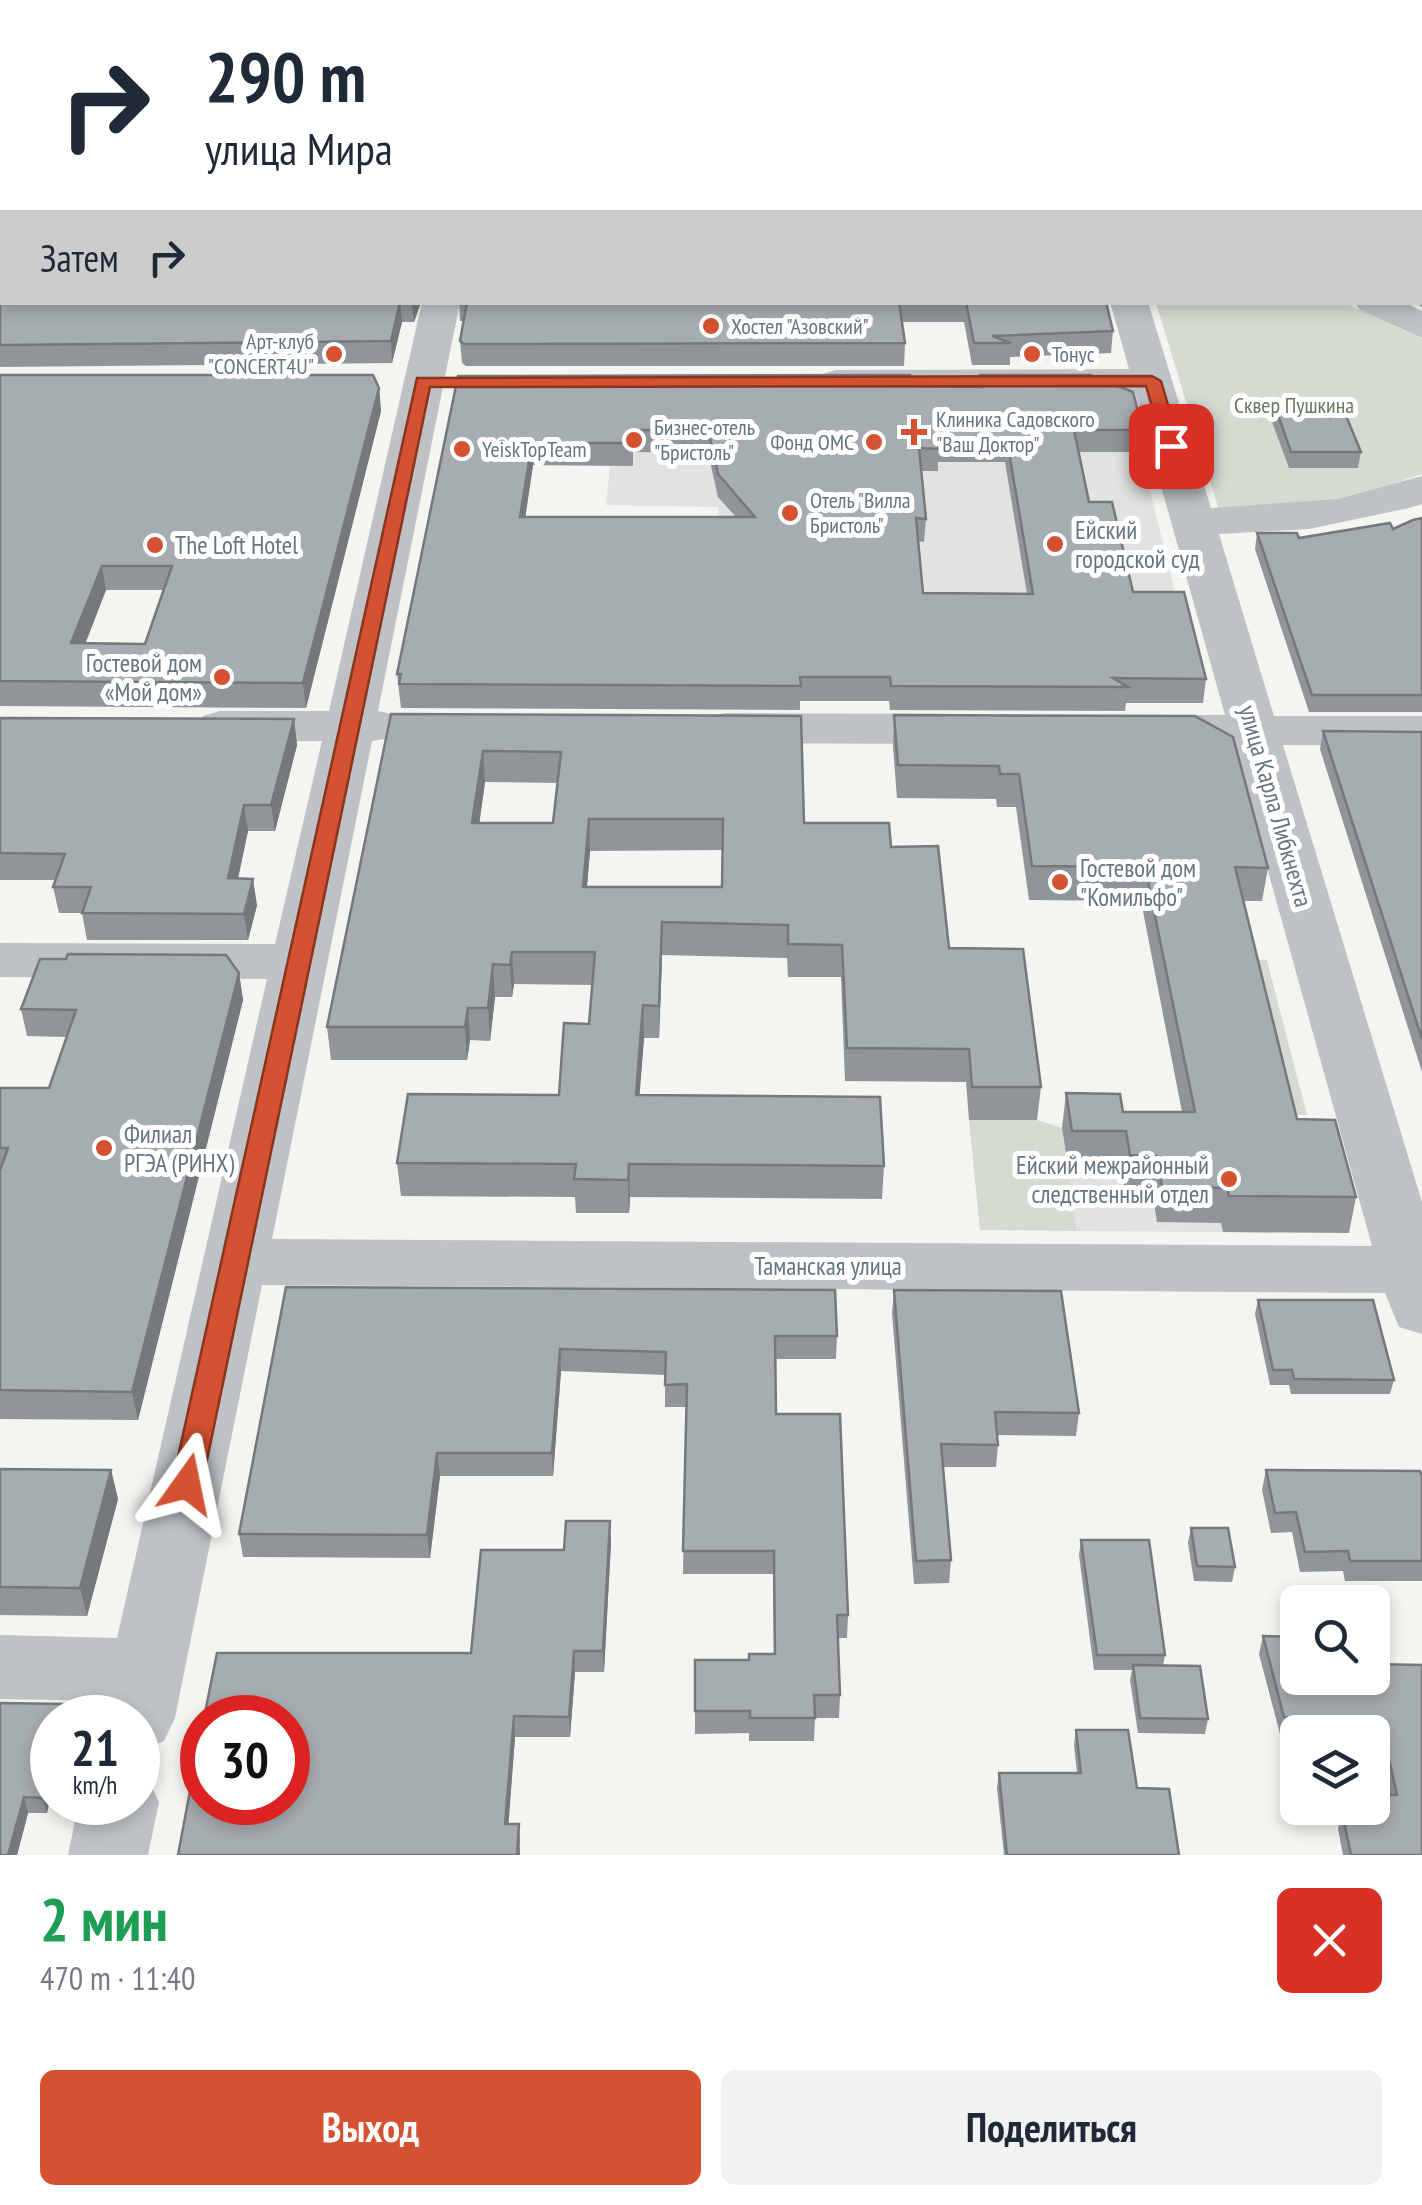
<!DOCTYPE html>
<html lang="ru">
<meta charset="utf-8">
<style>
body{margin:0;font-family:"PT Sans Narrow",sans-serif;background:#f2f2f3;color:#1f2937;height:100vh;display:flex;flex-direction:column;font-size:38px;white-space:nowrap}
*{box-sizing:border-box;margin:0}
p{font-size:32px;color:#747a83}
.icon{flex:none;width:55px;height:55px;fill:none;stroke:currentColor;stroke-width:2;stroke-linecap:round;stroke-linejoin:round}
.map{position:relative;height:1855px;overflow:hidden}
.panel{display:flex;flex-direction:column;background:#fff;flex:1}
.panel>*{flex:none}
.top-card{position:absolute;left:0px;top:0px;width:1422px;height:305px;box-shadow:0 5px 15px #0003;background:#fff;color:#1f2937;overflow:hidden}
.tools{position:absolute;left:1280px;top:1585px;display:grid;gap:20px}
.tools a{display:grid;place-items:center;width:110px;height:110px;border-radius:15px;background:#fff;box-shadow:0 5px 15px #0003;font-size:50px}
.speed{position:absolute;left:30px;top:1695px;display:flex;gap:20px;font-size:50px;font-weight:700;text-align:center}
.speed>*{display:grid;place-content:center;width:130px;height:130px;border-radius:50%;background:#fff;box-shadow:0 5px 15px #0003;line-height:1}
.speed small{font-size:25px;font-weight:400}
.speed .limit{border:15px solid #d22;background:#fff;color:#111}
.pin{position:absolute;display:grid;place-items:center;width:85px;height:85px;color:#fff;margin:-42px;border-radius:20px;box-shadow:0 5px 15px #0006}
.me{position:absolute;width:110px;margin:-55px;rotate:12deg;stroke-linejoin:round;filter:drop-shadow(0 0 8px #0008)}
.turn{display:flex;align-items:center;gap:35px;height:210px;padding:0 40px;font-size:45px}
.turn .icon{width:130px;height:130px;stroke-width:2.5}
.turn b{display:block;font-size:70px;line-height:85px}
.then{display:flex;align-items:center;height:95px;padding:0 40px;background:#0003;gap:20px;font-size:38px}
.round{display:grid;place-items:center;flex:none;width:105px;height:105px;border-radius:15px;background:#f2f2f3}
.headline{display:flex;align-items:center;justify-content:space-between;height:170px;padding:0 40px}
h1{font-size:60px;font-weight:600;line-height:75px;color:#1e9e55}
.button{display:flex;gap:20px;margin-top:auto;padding:20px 40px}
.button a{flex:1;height:115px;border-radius:15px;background:#d45131;color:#fff;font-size:40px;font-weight:600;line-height:115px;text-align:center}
.button a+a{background:#f2f2f3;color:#1f2937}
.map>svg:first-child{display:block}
</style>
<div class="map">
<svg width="1422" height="1855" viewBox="0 0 1422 1855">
<rect width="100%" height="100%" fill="#f4f4f1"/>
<path fill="#e2e3e1" d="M1131 414 1181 616 878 614 718 540V507L606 505 610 466 446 465Z
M1062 1128 1115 1129 1119 1147 1328 1155 1349 1233 1077 1231Z"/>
<path fill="#d6dbd2" d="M1156 303H1345L1419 337 1422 339V474L1340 502 1219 510Z
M1248 959 1267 960 1307 1115H1286Z
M969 1120H1037L1062 1128 1077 1231 980 1230Z"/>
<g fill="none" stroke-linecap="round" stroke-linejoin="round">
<path fill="#bec2c5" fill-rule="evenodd" d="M1027 0H1057L1058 2H1029Z
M422 302H460L378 711 401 716 409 726 401 736 372 741 272 1239 1372 1246 1233 745H1145L1127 741 1120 730 1127 719 1145 715H1225L1135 393 836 394 822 390 816 382 822 374 836 370 1129 369 1110 302H1148L1211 508 1338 499 1422 476V504L1409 508 1309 529 1219 534 1274 716H1422V746L1283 745 1422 1202V1334L1399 1327 1385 1293 262 1285 175 1718 164 1741 138 1751V1718H99L103 1701 0 1699V1635L117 1638 267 979 0 977V943L275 944 322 741H220L203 736 195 726 203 716 220 711H329Z
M1354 302H1404L1422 311V338L1360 310Z
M725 713 969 714 987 718 994 729 987 740 969 744 725 743 707 739 700 728 707 717Z
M138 1774 147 1777 159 1802 148 1855H68L79 1802H138Z"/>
</g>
<path fill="#8f9598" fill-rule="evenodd" d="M1221 0H1422V307L1413 302H1420V2H1222Z
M2 6V302H421L414 322H402L392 363 0 367V143L2 142V138L0 140V10Z
M459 302H1106L1113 331 1111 353 1010 357V365H972L964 322H902L905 343 904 366H466L462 363 460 341 464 321H460Z
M0 375 379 388 381 411 306 708 0 706ZM106 590H164L145 644 85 643Z
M980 375 1143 430 1140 452H1078L1089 502 1133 592 1206 679 1203 703H1126L1125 711 890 710 889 701H800V710L401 708 397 674 458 376 979 386ZM633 452 708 453 718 497 736 517H525L533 465 633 466ZM938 462H1005L1027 594 923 593 918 541 924 542 926 519 921 471H938Z
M1275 406 1361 452 1358 468H1289L1272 422Z
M1422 518V712H1309L1255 549 1257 533 1299 538 1393 529Z
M391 714 801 716 804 823 891 847 949 948 1041 1087 1037 1120H969L966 1082 845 1081 841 977H788L787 958 662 955 659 1038H644L639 1095 884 1166 882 1199 630 1197 629 1213H576L575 1197 401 1196 397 1163 559 1095 589 1024 592 985 514 984 512 997H495L490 1041 470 1040 467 1060H331L327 1027ZM485 782 557 783 553 823H479ZM723 850 722 887H587L590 851Z
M894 715 1268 868 1262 901H1243L1297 1119 1356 1197 1349 1233 1223 1232 1221 1223 1157 1222 1152 1191H1125L1121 1166H1068L1062 1128 1066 1093 1123 1112H1182L1141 901 1029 900 1016 807H997L996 799 897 798 893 747Z
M0 718 294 719 297 745 275 831H248L238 879 257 905 248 940H87L82 913H59L53 887 56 880H0Z
M1323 731 1422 732V1072L1320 749Z
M239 973 243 1000 138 1420 0 1419V1088H49L67 1037 27 1036 21 1009Z
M286 1287 837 1336 836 1359H775L776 1414 848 1615 847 1638H838L840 1695 839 1718H815L814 1741H749V1733L695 1734V1660H749L774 1654 773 1574H683L686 1407H665V1375L561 1371 553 1476H440L430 1558 243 1557 239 1534Z
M894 1290 1079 1413 1076 1436 997 1435 998 1445 996 1467H943L951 1560 949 1583 914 1584 892 1313Z
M1258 1300 1394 1380 1390 1394H1291L1289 1385H1270L1255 1314Z
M0 1469 111 1470 118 1499 87 1616 0 1615Z
M1266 1470 1422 1477V1581H1345L1343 1571 1300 1572 1292 1532 1271 1533 1262 1490Z
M1191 1528 1235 1567 1232 1582 1194 1581 1188 1543Z
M1081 1540 1165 1655 1163 1666 1208 1719 1205 1734 1138 1733 1130 1680 1132 1670H1094L1079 1555Z
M611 1542 604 1672H575L570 1737H515L508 1824H519L520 1845 178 1855 471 1653 564 1550Z
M1263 1636 1372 1678 1422 1855H1343L1338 1829 1342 1812 1358 1813 1359 1808H1365L1388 1795 1375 1735H1372V1732H1298V1735L1280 1734 1259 1654Z
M0 1703 66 1704 47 1813H28L17 1855Z
M1076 1730 1137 1788 1179 1855H1004L997 1788 999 1773H1077L1074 1745Z"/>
<path fill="#74797c" d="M400 302 402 322 392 363 391 341Z
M412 302H421L414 322Z
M379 388 381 411 306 708 303 683Z
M532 443 533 465 522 540 520 517Z
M102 566 106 590 76 668 71 643Z
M294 719 297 745 275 831 271 805Z
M483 751 485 782 475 855 472 823Z
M244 805 248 831 232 905 228 878Z
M589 819 590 851 584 919 583 887Z
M253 879 257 905 248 940 244 914Z
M662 922V955L659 1038V1006Z
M512 952 514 984 512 997 510 965Z
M493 964 495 997 490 1041 488 1008Z
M239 973 243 1000 138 1420 132 1392Z
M643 1005 644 1038 637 1129 636 1095Z
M468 1008 470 1040 467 1060 465 1027Z
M629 1164 630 1197 629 1213 628 1180Z
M560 1349 561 1371 553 1476 552 1453Z
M437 1453 440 1476 430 1558 427 1535Z
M111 1470 118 1499 87 1616 80 1588Z
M610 1521 611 1542 604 1672 603 1651Z
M574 1651 575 1672 570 1737 569 1717Z
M66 1704 70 1718H63Z
M514 1716 515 1737 507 1844 505 1824Z
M52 1758V1790L47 1813 42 1798Z
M24 1797 28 1813 17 1855H8Z
M519 1824 520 1855H517Z"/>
<path fill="#a6adb1" stroke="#74797c" stroke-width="2.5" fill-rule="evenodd" d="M7 0H995L996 2H5Z
M1092 0H1155L1156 2H1093Z
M1232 0H1422V122L1420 124V2H1233Z
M2 6V302H400L391 341 0 345V143L2 142V122L0 120V10Z
M1420 124 1422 146V282L1420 281Z
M467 302H899L905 343 464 344 460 341Z
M966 302H1106L1113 331 992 336 1011 343H974Z
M0 375H373L379 388 303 683 0 681ZM102 566H172L145 644 71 643Z
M910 375 911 386 982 387 980 375H1090L1133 392 1143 430H1074L1089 502H1112L1133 592H1184L1206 679 1113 678 1128 687 891 686 890 677H800L801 686 399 684 401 674H397L458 376ZM633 430H708L718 474 755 517H520L532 443H632ZM938 440H1007L1033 594 923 593 916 518 926 519 919 448 939 449Z
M1275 406H1342L1361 452H1291Z
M1422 518V695H1312L1257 533H1297L1299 538 1390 523 1393 529 1413 520Z
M391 714 801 716 804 823H889L891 847 938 846 949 948 1023 949 1041 1087H972L969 1049 847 1048 842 945 788 944V925L662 922 659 1006 643 1005 636 1095 880 1097 884 1166 629 1164 628 1180 574 1179 576 1164 397 1163 408 1094 559 1095 564 1023 589 1024 595 952H512L510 965 493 964 488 1008H468L465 1027H327ZM483 751 561 752 553 823H472ZM589 819H723L722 887H583Z
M894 715 1195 716 1233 737 1268 868 1235 867 1297 1119 1335 1120 1356 1197 1229 1196 1227 1188 1162 1187 1157 1156 1130 1155 1126 1131H1072L1066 1093 1120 1094 1123 1112H1195L1145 867 1032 866 1019 774H1000L999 766 898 765Z
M0 718 294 719 271 805H244L228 878 253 879 244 914 82 913 91 887H53L65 854 0 853Z
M1323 731 1422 732V1039Z
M68 954 226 955 239 973 132 1392 0 1390V1170L8 1148H0V1088H49L76 1010 21 1009 40 959H66Z
M286 1287 835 1290 837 1336H775L776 1414H840L848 1615H837L840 1695H814L815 1718H750V1711H695V1660H749V1654H775L774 1551H683L687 1384 665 1385 666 1352 560 1349 552 1453H437L427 1535 239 1534Z
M894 1290 1061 1291 1079 1413 995 1412 998 1445 941 1444 951 1560 916 1561Z
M1258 1300H1373L1394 1380 1294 1379 1292 1370H1273Z
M0 1469 111 1470 80 1588 0 1587Z
M1266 1470 1420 1471 1422 1477V1561H1350L1348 1551 1305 1552 1296 1512 1275 1513Z
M566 1521H610L603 1651H574L569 1717 514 1716 505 1824H519L517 1855H178L202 1727V1802H288V1718H204L217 1653H471L481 1550H564Z
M1191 1528H1228L1235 1567 1197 1566Z
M1081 1540H1149L1165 1655H1097Z
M1263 1636 1298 1637V1678H1372V1664L1422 1665V1855H1351L1342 1812 1367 1813 1365 1808H1372V1795H1397L1380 1718 1284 1717Z
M1133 1665 1200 1666 1208 1719 1140 1718Z
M0 1703 66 1704 63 1718H52V1758L42 1798 24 1797 8 1855H0Z
M1076 1730H1128L1137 1788 1169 1789 1179 1855H1007L999 1773H1081Z"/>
<path fill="#d45131" stroke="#8a3520" stroke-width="2.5" d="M1152 376 1161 381 1180 446 1177 450 1163 446 1146 386 430 387 202 1484 197 1492 187 1496 177 1492 172 1484 417 378Z"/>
<g fill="#d45131" stroke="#fff" stroke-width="4">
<circle cx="711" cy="326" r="10"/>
<circle cx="334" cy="354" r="10"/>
<circle cx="1032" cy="354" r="10"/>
<path d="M909 417h10v10h10v10h-10v10h-10v-10h-10v-10h10z"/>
<circle cx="634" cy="440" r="10"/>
<circle cx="874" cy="442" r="10"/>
<circle cx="462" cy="449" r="10"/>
<circle cx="790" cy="513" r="10"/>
<circle cx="1055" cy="544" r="10"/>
<circle cx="155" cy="545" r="10"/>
<circle cx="222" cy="677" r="10"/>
<circle cx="1060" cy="882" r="10"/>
<circle cx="104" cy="1148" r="10"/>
<circle cx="1229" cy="1179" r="10"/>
</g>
<g text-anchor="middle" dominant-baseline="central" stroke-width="10" stroke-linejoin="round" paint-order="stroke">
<g font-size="22" fill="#66757f" stroke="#fff" text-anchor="start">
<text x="731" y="326">Хостел "Азовский"</text>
<text x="314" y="341" text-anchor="end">Арт-клуб<tspan x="314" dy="25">"CONCERT4U"</tspan></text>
<text x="1052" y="354">Тонус</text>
<text x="936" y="419">Клиника Садовского<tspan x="936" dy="25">"Ваш Доктор"</tspan></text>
<text x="654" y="427">Бизнес-отель<tspan x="654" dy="25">"Бристоль"</tspan></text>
<text x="854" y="442" text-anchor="end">Фонд ОМС</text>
<text x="482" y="449">YeiskTopTeam</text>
<text x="810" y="500">Отель "Вилла<tspan x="810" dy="25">Бристоль"</tspan></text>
</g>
<g font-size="22" fill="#697764" stroke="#fff">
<text x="1294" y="405">Сквер Пушкина</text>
</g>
<g font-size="25" fill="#66757f" stroke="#fff" text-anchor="start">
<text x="1075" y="530">Ейский<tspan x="1075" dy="29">городской суд</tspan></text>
<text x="175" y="545">The Loft Hotel</text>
<text x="202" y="663" text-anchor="end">Гостевой дом<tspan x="202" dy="29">«Мой дом»</tspan></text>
<text x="1080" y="868">Гостевой дом<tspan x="1080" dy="29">"Комильфо"</tspan></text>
<text x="124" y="1134">Филиал<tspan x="124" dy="29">РГЭА (РИНХ)</tspan></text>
<text x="1209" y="1165" text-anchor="end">Ейский межрайонный<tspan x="1209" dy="29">следственный отдел</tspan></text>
</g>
<g font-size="25" fill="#66757f" stroke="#fff">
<text transform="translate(1276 806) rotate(74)">улица Карла Либкнехта</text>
<text x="828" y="1266">Таманская улица</text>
</g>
</g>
</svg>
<div class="tools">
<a><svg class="icon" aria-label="search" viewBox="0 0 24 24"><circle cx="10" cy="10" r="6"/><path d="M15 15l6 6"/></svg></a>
<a><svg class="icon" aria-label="layers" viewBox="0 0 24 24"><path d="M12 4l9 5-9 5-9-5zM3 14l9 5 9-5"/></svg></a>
</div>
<div class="speed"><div>21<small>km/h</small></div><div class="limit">30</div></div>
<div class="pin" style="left:1171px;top:446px;background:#d93025"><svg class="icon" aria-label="arrive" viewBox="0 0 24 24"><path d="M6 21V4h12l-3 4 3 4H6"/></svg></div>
<svg class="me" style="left:187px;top:1484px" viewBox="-20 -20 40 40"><path d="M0-17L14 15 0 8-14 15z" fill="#d45131" stroke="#fff" stroke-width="4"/></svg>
<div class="top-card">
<div class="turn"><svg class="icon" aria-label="right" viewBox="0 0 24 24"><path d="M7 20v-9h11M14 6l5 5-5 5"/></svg><div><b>290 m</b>улица Мира</div></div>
<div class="then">Затем<svg class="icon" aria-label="right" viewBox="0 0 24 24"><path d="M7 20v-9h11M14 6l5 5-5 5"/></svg></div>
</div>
</div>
<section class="panel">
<div class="headline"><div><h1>2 мин</h1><p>470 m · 11:40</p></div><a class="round" style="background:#d93025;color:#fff"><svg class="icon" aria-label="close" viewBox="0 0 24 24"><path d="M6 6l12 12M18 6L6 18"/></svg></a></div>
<div class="button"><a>Выход</a><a>Поделиться</a></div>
</section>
